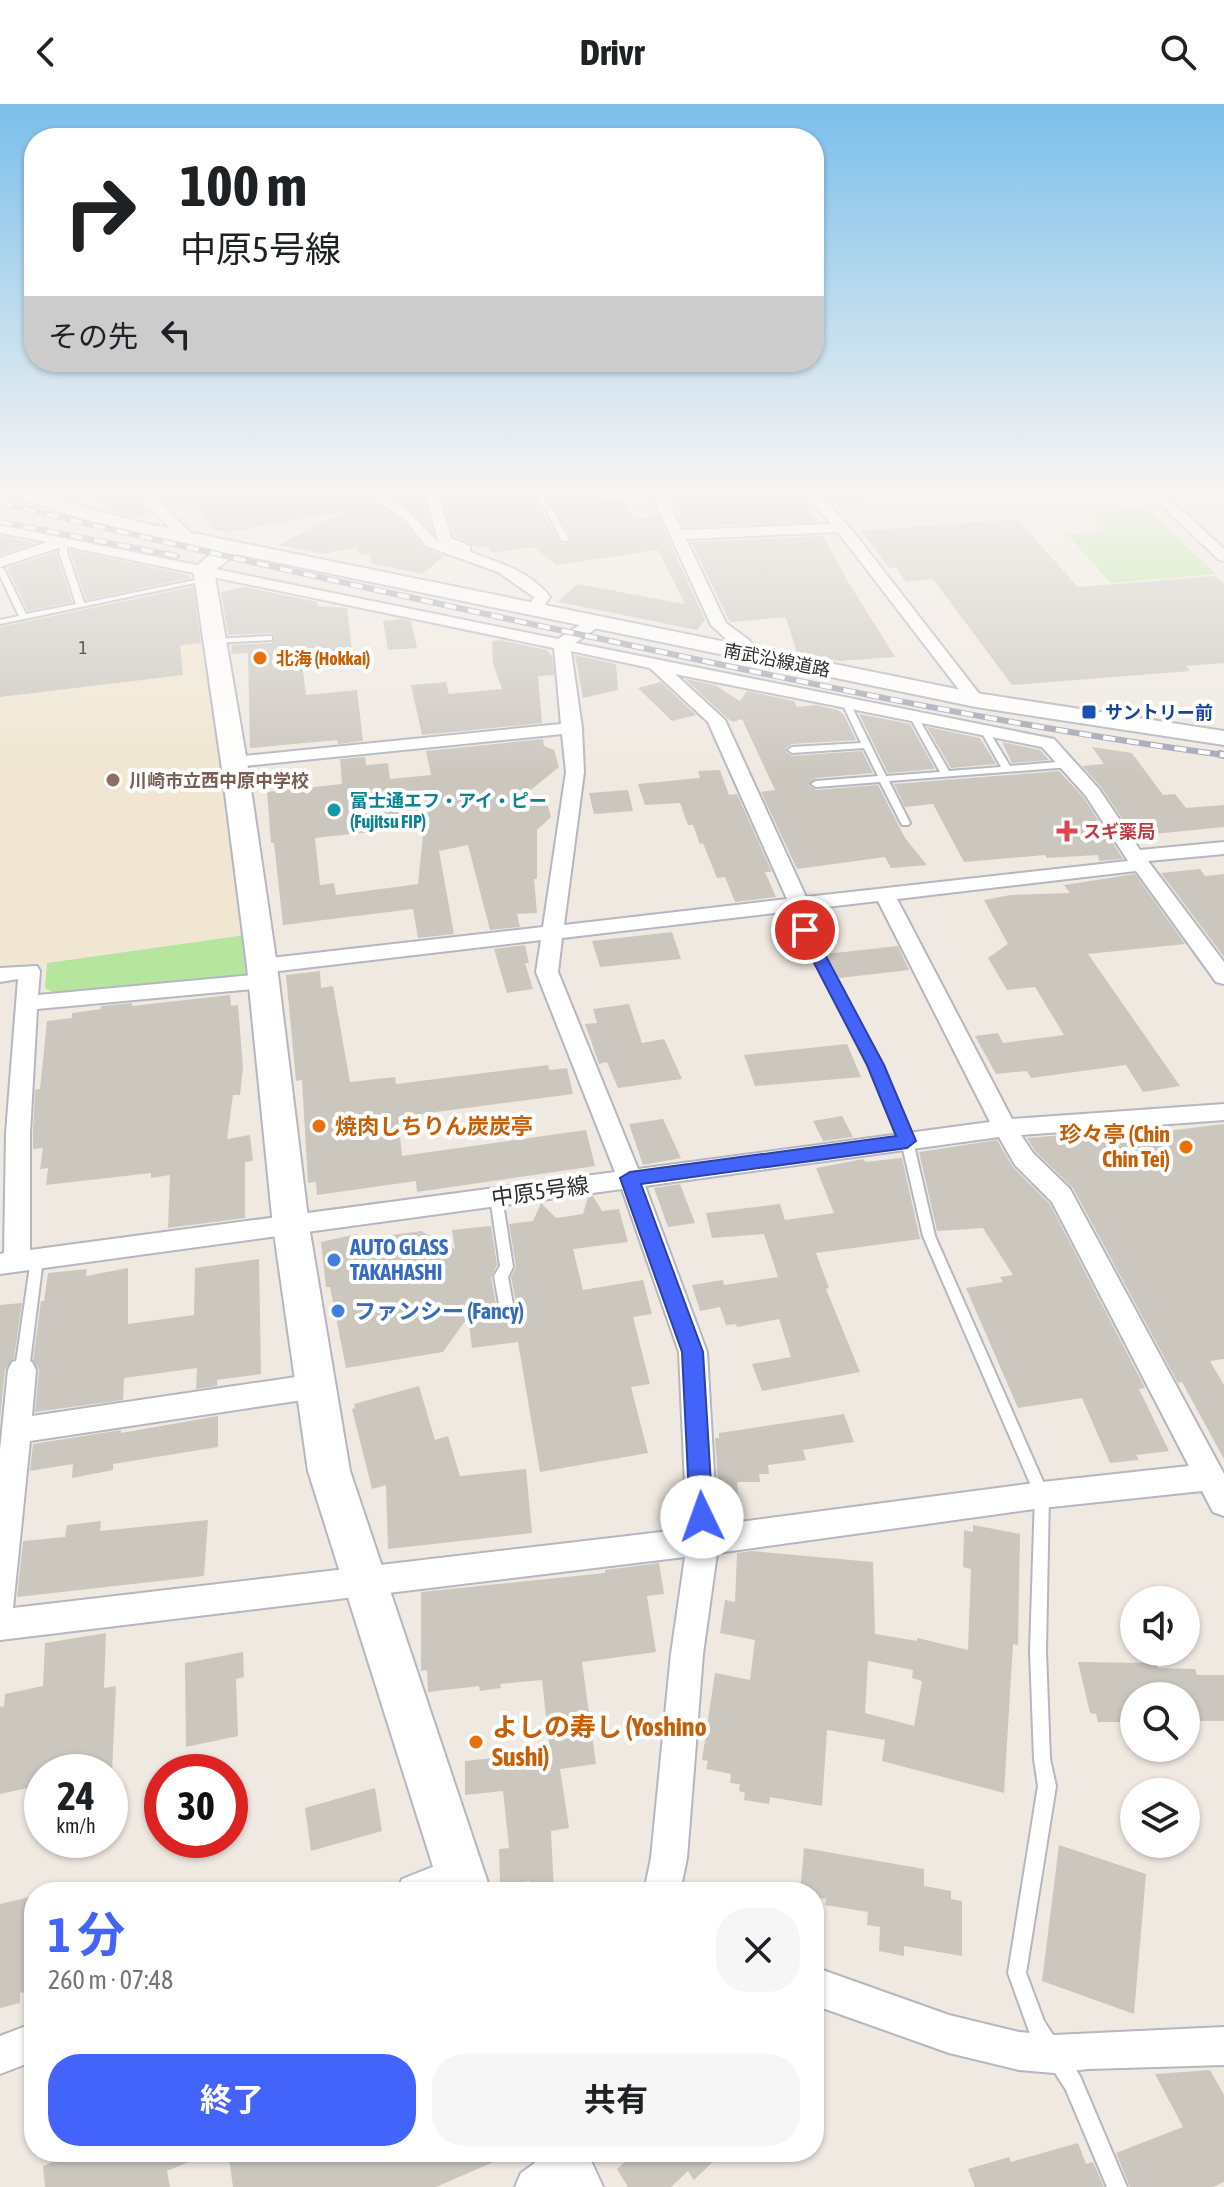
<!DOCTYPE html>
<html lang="ja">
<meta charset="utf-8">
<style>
body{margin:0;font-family:"Asap Condensed","Noto Sans JP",sans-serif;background:#f6f6f6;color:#202124;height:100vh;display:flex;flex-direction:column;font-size:30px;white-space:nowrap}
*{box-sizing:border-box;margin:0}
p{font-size:26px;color:#757577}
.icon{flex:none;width:44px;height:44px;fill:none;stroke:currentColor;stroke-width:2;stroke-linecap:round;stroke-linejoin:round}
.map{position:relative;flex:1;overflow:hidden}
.panel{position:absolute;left:24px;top:1778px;width:800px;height:280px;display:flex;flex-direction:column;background:#fff;border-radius:32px;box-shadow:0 2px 6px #0004}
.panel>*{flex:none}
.banner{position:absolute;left:24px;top:24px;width:800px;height:244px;border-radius:32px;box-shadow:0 2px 6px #0004;background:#fff;color:#202124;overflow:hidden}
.tools{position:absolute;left:1120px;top:1482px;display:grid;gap:16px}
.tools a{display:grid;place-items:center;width:80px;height:80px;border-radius:50%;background:#fff;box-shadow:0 2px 6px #0004;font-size:40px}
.speed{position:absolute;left:24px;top:1650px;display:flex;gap:16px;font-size:40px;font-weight:700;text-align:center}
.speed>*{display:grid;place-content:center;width:104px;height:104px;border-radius:50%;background:#fff;box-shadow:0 2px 6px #0004;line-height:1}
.speed small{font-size:20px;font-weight:400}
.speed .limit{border:12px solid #d22;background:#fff;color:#111}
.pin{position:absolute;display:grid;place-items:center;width:68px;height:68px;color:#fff;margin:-34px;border:4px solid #fff;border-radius:50%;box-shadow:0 2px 8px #0007}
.me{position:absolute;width:88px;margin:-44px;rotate:357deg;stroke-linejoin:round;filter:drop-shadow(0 0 6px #0008)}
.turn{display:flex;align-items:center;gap:28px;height:168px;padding:0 24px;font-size:36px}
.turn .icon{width:104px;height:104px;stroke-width:2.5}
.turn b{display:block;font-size:56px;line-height:68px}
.then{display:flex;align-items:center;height:76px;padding:0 24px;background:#0003;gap:16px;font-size:30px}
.round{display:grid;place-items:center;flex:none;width:84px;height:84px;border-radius:32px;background:#f6f6f6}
.overview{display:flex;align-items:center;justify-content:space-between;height:136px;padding:0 24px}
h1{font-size:48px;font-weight:700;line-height:60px;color:#4264fb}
.cta{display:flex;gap:16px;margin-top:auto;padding:16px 24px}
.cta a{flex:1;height:92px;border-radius:32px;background:#4264fb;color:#fff;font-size:32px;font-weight:700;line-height:92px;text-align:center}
.cta a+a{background:#f6f6f6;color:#202124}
header{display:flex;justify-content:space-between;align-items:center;height:104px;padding:0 24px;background:#fff;font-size:36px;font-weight:700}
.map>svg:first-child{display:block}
</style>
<header><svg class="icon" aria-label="back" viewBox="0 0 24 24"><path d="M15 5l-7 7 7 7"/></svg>Drivr<svg class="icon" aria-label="search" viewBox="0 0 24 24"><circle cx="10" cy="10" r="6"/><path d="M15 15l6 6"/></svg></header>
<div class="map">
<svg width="1224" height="2083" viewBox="0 0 1224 2083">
<rect width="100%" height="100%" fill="#efe9e1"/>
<path fill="#f0e6d1" d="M191 481 200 483 245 830 0 865V521Z"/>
<path fill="#b6e59e" d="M1146 404 1216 470 1111 479 1067 430 1108 427 1091 408Z
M245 831 250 867 241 873 54 889 45 884 47 859Z"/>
<path fill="#cbc7bf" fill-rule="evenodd" d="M93 383H127L151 409 133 413 113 408Z
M150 383H354L403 418 424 444 444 452 422 470 372 460 370 449 361 451 356 444 322 450 278 441 346 407 228 428 214 426 198 401 176 406Z
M377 383H420L432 428 405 400Z
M440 383H534L493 386 487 392 493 396 537 393 536 400 562 440 571 438 572 434 549 395 569 394 572 401 622 395 635 415 658 412 705 516 697 526 558 498 577 480 685 500 658 446 556 461 534 443 496 448H491L488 443 473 442 454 432Z
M672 383H796L815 418 684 423 678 410 684 409Z
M1017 415 1078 483 1215 472 1224 480V559L1186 562 1190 567 1012 581 933 475 906 478 896 464H889L862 427Z
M0 432 35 439 0 451Z
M823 432 847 476 895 553 841 557 797 549 786 513 730 518 691 438Z
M70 446 188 471 190 474 86 496Z
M56 448 72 498 28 507 7 464Z
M193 483 201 539 180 541 183 571 0 593V523Z
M245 483 317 498V502L347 504 352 548 301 551 306 591 357 586 363 637 338 640 337 636 250 644 248 549 231 550 232 541 272 539 275 532 272 529 228 531 221 488Z
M401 515 411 517 417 544 388 546 383 517Z
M500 536 547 546 552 552 554 571 538 572 542 619 422 631 411 581 446 578 449 590 502 585 493 560 492 537Z
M575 551 616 560 618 586 583 594Z
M685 575 715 581 740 597 747 587 794 597 797 603 816 601 838 606 844 611 856 636 792 640 786 644V648L792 652 862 647 873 669 816 674 808 681 816 686 878 681 905 734 927 761 891 764 885 753 797 765 761 688 775 686 742 615 733 618 727 614Z
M661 578 696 611 672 617 638 584Z
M859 610 910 620 935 665 888 669Z
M927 623 980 634 996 660 951 664Z
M543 635 544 642 554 646 559 663 521 694 545 692 551 713 537 726V775H534L537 809 517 810 520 823 490 826 468 741 439 747 454 830 418 834 413 805 283 821 274 739H271L267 688 342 680 340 655 365 653 366 661 388 659 390 675 431 671 426 647ZM424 722 418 780 336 791 334 779 320 781 315 734Z
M1002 638 1040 646 1049 656 1012 659Z
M1092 643 1132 649 1163 691 1175 690 1186 704 1224 701V723L1154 730 1149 723 1129 725 1101 683 1082 662 1104 660Z
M720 666 729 691 737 690 772 768H765L776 793 735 798 725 773 717 774 703 739 700 740 693 721H688L680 699 645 701 638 680 700 674 698 667Z
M1059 667 1084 694 1123 755 1099 757 1098 751 1047 754 1045 751 964 758 933 700 905 703 894 680Z
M628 686 633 707 594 710 589 689Z
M1200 765 1205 772 1224 770V853L1161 769Z
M1135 770 1185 840 1088 850 1180 982 1143 988 1126 961 1031 974 1027 967 996 970 975 932 998 929 1003 939 1064 931 1035 883 1007 886 988 854 1008 840 984 796 1010 791 1070 789 1064 781Z
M672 828 681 855 600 863 592 837Z
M525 841 529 859H525L533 885 507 889 494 845Z
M898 842 909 866 839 874 826 850Z
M320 867 321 884 333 882 350 978 395 973 396 980 548 961 549 966 567 964 573 990 398 1013 402 1052 586 1026 595 1062 417 1088 416 1077 317 1091 316 1078 308 1079 302 976 296 977 286 871Z
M230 891 231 902 238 901 243 964 240 991H233L227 1035 250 1031 253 1057 245 1058V1114L168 1124 170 1071 151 1074V1069L46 1081 48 1064 40 1065 43 1044 33 1045V1029L35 986 40 985 47 917 72 914V909L101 905V902L132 899V902Z
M629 900 642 939 664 935 682 975 618 984 607 958 599 960 585 920 597 919 593 905Z
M847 940 861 973 755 982 744 951Z
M842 1012 853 1033 823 1037 813 1017Z
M663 1015 681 1054 643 1061 629 1020Z
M1224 1020V1255L1210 1257 1224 1281V1355L1182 1278 1178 1279 1073 1084 1035 1047 1027 1034 1091 1029 1093 1033 1132 1027 1134 1031Z
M997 1036 1013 1063 1050 1100 1145 1284 1139 1285 1169 1347 1136 1351 1139 1356 1110 1359 1082 1294 1018 1304 966 1184 1003 1178 1000 1173 1013 1171 983 1124 937 1127 919 1048Z
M902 1054 920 1135 816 1149 829 1184 826 1185 860 1268 762 1287 752 1260 791 1253 779 1215 737 1223 736 1220 726 1221 720 1203 700 1207 692 1181 723 1176 724 1181 778 1173 764 1130 712 1134 706 1109 780 1100 785 1116 834 1109 816 1064 864 1055 865 1058Z
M680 1080 695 1119 668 1123 654 1084Z
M593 1092 602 1107 619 1105 628 1138 573 1145 583 1186 643 1176 652 1210 633 1213 650 1280 631 1283 648 1349 540 1368 518 1238 472 1244 468 1213 443 1248 346 1264 330 1183H326L321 1138 357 1130 358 1134 364 1135 421 1127 455 1145 452 1126 491 1122 497 1161 491 1173 498 1212 502 1218 509 1219 516 1216 518 1210 511 1173 516 1163 509 1120 533 1117 541 1099 556 1114 583 1110 588 1093Z
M259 1155 261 1270 217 1276V1282L196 1285 197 1264 124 1274 123 1296 35 1308 39 1266 33 1256 41 1197H44L48 1169 87 1165 86 1172 128 1164V1220L194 1211 195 1164Z
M22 1199 14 1254 5 1266 0 1316V1201Z
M419 1282 435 1336 448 1332 460 1372 526 1365 532 1429 388 1445 386 1381 372 1385 352 1305 355 1304 354 1300Z
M844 1310 854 1338 803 1346 806 1356 768 1361 769 1370H759L760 1378H737L738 1390H719L715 1334H719V1329Z
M218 1312V1343L113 1360V1366L72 1374 73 1360 30 1367 33 1340 121 1326V1329Z
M208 1416 204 1472 17 1493 23 1437 65 1433 67 1421 101 1417 100 1427Z
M973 1421 1020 1430 1018 1541 1013 1540 1004 1689 882 1657 885 1636 827 1626 822 1702 770 1693 769 1700 744 1696 745 1689 739 1687 740 1680 730 1679 731 1670 706 1665 708 1657 702 1656 715 1569 750 1576 755 1536 720 1529 725 1496 735 1498 737 1449 752 1447 873 1458 875 1530 917 1537V1534L968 1546 971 1465 963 1463 964 1426 973 1428ZM868 1557 913 1566 912 1574 922 1577 914 1622 865 1609Z
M659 1459 664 1490 647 1492 656 1548 582 1558 596 1660 560 1665 569 1724 551 1727 554 1787 530 1788V1777L500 1780 499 1745 509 1744 503 1687 465 1691V1657L550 1648 542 1576 500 1580 501 1584 480 1587 479 1582 428 1588 427 1566 421 1567V1488L605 1469V1466Z
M106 1529 104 1584 116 1582 112 1668H42V1681L0 1690V1603L4 1602 5 1590 43 1582 45 1539Z
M243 1548 244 1573 236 1575 238 1632 186 1643 185 1559Z
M1078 1558 1156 1559 1158 1564 1195 1565 1197 1571H1224V1617H1186V1592H1134V1618H1098L1096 1610 1090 1609Z
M375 1684 382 1727 311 1747 305 1704Z
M1059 1741 1146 1770 1134 1910 1042 1877Z
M804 1744 924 1765V1782L951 1787V1795L962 1797V1852L904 1842V1852L879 1847 880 1823 867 1821 868 1808 825 1801 826 1795 814 1793V1788H800Z
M34 1792V1886L20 1889V1899L0 1904V1800Z
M1210 1966 1224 1991V2078L1213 2083H1130L1116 2049 1183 2023 1155 1970Z
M1078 2039 1086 2060 1093 2058 1104 2083H975L968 2065 1009 2053 1011 2058Z
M77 2048H105L106 2058 128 2048H213L167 2067 170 2083H45L43 2062Z
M228 2048H516L436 2083H233Z
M619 2048H723L694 2076 688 2067 671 2083H628L617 2065 626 2057Z"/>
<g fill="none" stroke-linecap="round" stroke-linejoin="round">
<g stroke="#b4b7c1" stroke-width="4">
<path id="lane" d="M548 387 545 398 553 407 569 435 568 437H562L547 408 538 398 541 390 493 393 490 391 493 389Z
M61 435 68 437 67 448 84 499 205 474 209 476 0 520V516L19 512 0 472V463L4 465 26 510 76 500 59 448Z
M269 532H272V536L215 539 211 537 215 535Z
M847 598 851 601 886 672 940 668 911 615 915 612 919 615 949 667 1001 663 982 629 986 626 990 629 1010 662 1070 657 1074 660 1070 663 889 677 910 719 908 721H902L880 678 816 683 811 680 816 677 878 672 864 644 792 649 788 646 792 643 861 639 843 601Z
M792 798 797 801 881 961 913 1037 935 1132 1049 1391 1046 1547 1050 1655 1056 1682 1026 1869 1044 1917 1080 1972 1127 2083H1107L1066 1986 1030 1930 1008 1869 1038 1682 1034 1655 1030 1547 1035 1391 923 1132 901 1037 869 961 787 801Z
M496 1088 500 1090 502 1093 513 1163 508 1173 515 1211 513 1215 508 1216 503 1215 501 1211 494 1172 500 1162 490 1093 492 1090Z
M37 1150 42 1151 43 1155 29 1266 27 1270 22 1272 17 1270 15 1266 31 1155 32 1151Z"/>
</g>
<g stroke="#b4b7c1" stroke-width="4">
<path id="street" d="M130 383H145L192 430V436H182Z
M357 383C396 383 413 416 438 437L423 383H437L451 434 470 442V448C498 458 531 468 550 493L539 509H529L526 506 534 493 498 468 426 442 405 416Z
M537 383H662L682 426 831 420 799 383H814L817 388 905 383 898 387 824 395 855 430 984 596 982 600H970L838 428 686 435 726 519 749 536 761 551 753 556 747 554 711 521 651 389 546 392 541 391Z
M1142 383H1157L1224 445V457L1219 456Z
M0 421 558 535 589 515H601V521L575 539 1054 635 1099 685 1140 746 1224 738V750L1148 757 1224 858V880L1216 878 1136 767 897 795 1012 1015 1224 1000V1016L1021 1031 1033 1049 1070 1085 1224 1370V1412L1213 1408 1202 1387 1042 1404 717 1449 703 1550 687 1754 680 1788H644L651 1754 671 1550 685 1453 0 1536V1346L8 1266 12 1258 22 1255 32 1258 36 1266 32 1312 316 1270 326 1274 330 1282 326 1290 316 1294 30 1337 13 1504 687 1425 679 1248 622 1085 0 1170V1150L4 1149 6 1029 18 875 0 878V864L37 862 40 867 38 891 264 870 275 877 264 884 37 905 30 1029V1146L615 1068 536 868 541 836 262 869 251 862 262 855 543 823 566 668 562 630 234 663 225 658 234 653 561 620 554 544 64 442 0 463V454L47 438 0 429ZM571 547 650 564 708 618 787 795 564 821 584 668 582 624ZM675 570 1042 643 1086 692 1128 757 806 793 725 616ZM878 797 990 1018 638 1065 558 868 562 834ZM999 1033 1015 1061 1052 1098 1189 1362 1042 1378 717 1421 707 1248 645 1082Z
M460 1752 473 1757 478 1770 473 1783 460 1788H397L402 1775Z
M814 1863 949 1911 1019 1928 1054 1931 1224 1923V1961L1088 1965 1054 1969 1019 1966 949 1949 814 1901Z
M34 1919V1957L0 1970V1932Z
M550 2048H591L577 2078 570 2083H515L521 2069Z"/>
</g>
<g stroke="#b4b7c1" stroke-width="4">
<path id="secondary" d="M0 383H26L96 407 153 421 976 589 1224 627V641L976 603 236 450 214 467 247 658 277 862 309 1122 350 1367 491 1788H441L308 1367 273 1122 247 862 221 658 193 465 215 446 82 415 0 387Z
M530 2048H587L603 2083H545Z"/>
</g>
<use href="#lane" fill="#fff" fill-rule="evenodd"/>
<use href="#street" fill="#fff" fill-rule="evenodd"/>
<use href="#secondary" fill="#fff" fill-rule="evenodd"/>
<g stroke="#a3a6b8" stroke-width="6">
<path id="rail-far1" d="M0 399C220 452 441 501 662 548 848 588 1035 626 1224 651
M0 418 177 452"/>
</g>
<g stroke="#a3a6b8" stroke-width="8">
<path id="rail" d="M1220 650 1224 651"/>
</g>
<use href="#rail-far1" stroke="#fff" stroke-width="4" stroke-dasharray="12" stroke-linecap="butt"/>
<use href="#rail" stroke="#fff" stroke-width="5" stroke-dasharray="15" stroke-linecap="butt"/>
</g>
<linearGradient id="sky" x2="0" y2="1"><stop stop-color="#7abfeb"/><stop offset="0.57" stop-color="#f8f5f2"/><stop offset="1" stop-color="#f8f5f2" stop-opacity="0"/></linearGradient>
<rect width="1224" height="675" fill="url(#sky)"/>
<path fill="#4264fb" stroke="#2b41a3" stroke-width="2" d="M805 821 812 826 884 961 916 1037 907 1044 641 1080 703 1248 713 1413 710 1420 702 1423 694 1420 690 1413 682 1248 620 1074 630 1068 896 1032 867 961 797 826Z"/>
<g fill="#e8710a" stroke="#fff" stroke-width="3">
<circle cx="260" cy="554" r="8"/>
<circle cx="319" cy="1022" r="8"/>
<circle cx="1186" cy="1043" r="8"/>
<circle cx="476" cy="1638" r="8"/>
</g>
<rect fill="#1a4fb4" stroke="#fff" stroke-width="3" x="1081" y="600" width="16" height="16" rx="4"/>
<circle fill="#8d6e63" stroke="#fff" stroke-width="3" cx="113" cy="676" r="8"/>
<circle fill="#0f9aa8" stroke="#fff" stroke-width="3" cx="334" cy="706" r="8"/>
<path fill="#e0444e" stroke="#fff" stroke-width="3" d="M1063 715h8v8h8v8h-8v8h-8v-8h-8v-8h8z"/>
<g fill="#3f7fe0" stroke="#fff" stroke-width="3">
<circle cx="334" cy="1156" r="8"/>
<circle cx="338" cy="1207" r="8"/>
</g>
<g text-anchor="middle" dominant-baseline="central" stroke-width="8" stroke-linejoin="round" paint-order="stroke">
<g font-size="18" fill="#555452">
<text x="83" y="543">1</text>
</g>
<g font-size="18" font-weight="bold" fill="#c56008" stroke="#fff" text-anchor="start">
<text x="276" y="554">北海 (Hokkai)</text>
</g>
<g font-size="18" fill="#2e2e2e" stroke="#fff">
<text transform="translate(777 556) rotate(11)">南武沿線道路</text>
</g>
<g font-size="18" font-weight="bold" fill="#164399" stroke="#fff" text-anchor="start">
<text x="1105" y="608">サントリー前</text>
</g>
<g font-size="18" font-weight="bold" fill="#785e54" stroke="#fff" text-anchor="start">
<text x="129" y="676">川崎市立西中原中学校</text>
</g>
<g font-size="18" font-weight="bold" fill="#0d838f" stroke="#fff" text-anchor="start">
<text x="350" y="696">富士通エフ・アイ・ピー<tspan x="350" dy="21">(Fujitsu FIP)</tspan></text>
</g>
<g font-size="18" font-weight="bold" fill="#be3a42" stroke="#fff" text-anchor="start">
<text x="1083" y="727">スギ薬局</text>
</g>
<g font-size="22" font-weight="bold" fill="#c56008" stroke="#fff" text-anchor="start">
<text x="335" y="1022">焼肉しちりん炭炭亭</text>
<text x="1170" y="1030" text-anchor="end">珍々亭 (Chin<tspan x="1170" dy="25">Chin Tei)</tspan></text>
</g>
<g font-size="22" fill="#2e2e2e" stroke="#fff">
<text transform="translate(540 1087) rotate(-8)">中原5号線</text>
</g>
<g font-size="22" font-weight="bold" fill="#366cbe" stroke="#fff" text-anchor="start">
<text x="350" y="1143">AUTO GLASS<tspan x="350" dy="25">TAKAHASHI</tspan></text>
<text x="354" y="1207">ファンシー (Fancy)</text>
</g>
<g font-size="26" font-weight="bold" fill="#c56008" stroke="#fff" text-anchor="start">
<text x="492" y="1623">よしの寿し (Yoshino<tspan x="492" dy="30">Sushi)</tspan></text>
</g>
</g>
</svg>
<div class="tools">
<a><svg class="icon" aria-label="sound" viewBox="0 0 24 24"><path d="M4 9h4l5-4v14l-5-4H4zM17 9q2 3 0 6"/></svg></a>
<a><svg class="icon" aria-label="search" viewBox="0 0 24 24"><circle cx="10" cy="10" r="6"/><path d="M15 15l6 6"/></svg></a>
<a><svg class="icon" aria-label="layers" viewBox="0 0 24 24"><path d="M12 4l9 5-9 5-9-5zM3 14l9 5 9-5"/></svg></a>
</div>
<div class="speed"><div>24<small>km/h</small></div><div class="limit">30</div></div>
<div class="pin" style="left:805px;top:826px;background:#d93025"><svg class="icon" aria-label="arrive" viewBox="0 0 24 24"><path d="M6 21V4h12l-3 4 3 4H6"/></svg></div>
<svg class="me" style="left:702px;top:1413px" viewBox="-20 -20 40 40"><circle r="19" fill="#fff"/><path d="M0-13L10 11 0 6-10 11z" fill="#4264fb"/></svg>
<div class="banner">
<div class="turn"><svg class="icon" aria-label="right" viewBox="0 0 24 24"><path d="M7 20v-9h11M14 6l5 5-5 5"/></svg><div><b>100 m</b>中原5号線</div></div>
<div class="then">その先<svg class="icon" aria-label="left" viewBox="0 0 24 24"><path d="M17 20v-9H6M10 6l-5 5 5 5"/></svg></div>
</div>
<section class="panel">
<div class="overview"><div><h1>1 分</h1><p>260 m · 07:48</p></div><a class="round"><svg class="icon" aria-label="close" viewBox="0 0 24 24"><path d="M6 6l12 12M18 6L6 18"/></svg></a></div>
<div class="cta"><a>終了</a><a>共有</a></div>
</section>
</div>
